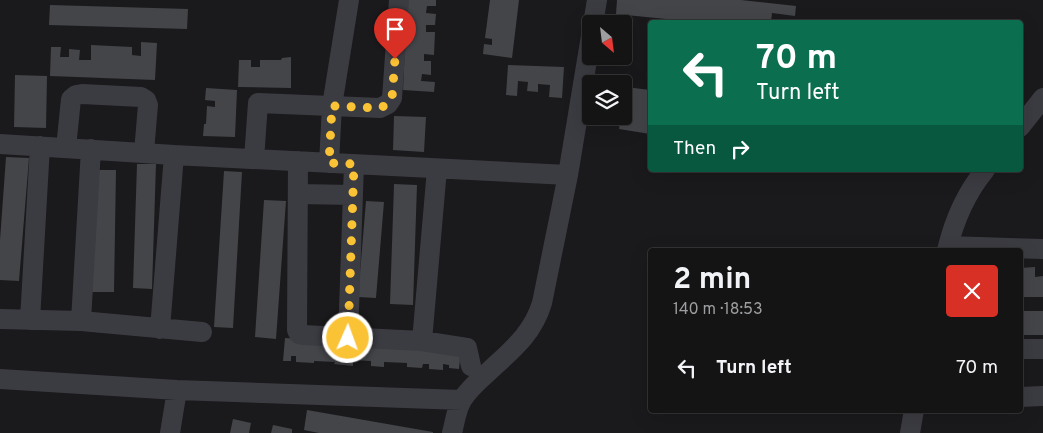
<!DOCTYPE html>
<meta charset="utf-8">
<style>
body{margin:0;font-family:Overpass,sans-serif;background:#1d1d1e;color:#f1f3f6;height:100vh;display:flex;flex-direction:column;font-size:19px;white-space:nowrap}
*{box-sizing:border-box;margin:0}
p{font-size:16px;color:#9d9ea0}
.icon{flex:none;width:28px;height:28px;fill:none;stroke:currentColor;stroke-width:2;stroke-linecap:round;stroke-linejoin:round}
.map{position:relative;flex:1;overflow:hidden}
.drawer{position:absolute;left:648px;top:248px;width:375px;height:165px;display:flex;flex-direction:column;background:#141415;border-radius:5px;box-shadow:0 5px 20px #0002,0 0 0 1px #333334}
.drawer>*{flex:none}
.banner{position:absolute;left:648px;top:20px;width:375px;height:152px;border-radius:5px;box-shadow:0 5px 20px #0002,0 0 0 1px #333334;background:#0b6e4f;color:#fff;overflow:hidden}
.needle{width:32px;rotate:152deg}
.controls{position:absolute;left:582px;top:15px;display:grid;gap:10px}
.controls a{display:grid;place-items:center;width:50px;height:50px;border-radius:5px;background:#141415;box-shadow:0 5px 20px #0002,0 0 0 1px #333334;font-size:25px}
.pin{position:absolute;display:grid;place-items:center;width:42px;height:42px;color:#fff;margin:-51px -21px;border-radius:50% 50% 50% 0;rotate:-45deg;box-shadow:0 0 5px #0007}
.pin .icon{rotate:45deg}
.me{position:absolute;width:55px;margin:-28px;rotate:2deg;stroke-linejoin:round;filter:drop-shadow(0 0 4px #0008)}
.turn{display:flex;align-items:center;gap:18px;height:105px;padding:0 25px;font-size:22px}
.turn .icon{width:65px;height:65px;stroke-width:2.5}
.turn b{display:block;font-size:35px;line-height:42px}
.then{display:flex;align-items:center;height:48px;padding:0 25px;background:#0003;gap:10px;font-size:19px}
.round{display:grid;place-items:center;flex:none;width:52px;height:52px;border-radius:5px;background:#1d1d1e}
.headline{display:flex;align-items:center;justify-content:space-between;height:85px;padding:0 25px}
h1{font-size:30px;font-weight:700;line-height:38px}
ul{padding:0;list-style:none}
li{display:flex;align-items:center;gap:15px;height:70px;padding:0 25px}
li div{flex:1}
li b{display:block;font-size:19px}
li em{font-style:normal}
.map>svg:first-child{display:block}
</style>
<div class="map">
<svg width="1043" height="433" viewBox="0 0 1043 433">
<rect width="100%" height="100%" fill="#1a1a1c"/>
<path fill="#444549" d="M407 0H436V6H427L426 13 436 14 435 25H426V32H435L434 55 424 54V61H431V75L422 74 421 81 435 82 434 92 403 90Z
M490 0H519L512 58 483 54 484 44 492 45V39L485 38Z
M617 0H741L796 6 795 16 772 13 771 22H696L616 14Z
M50 5 188 9 187 29 49 25Z
M141 42 157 43 155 80 50 76 51 47H61L60 57H69V49L80 50 79 60H91V45L132 47V55L141 56Z
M291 57V88L238 87 239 60H251V67H260V60H281L282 58Z
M508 65 564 67 562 98 549 97 550 85 538 84V92L527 91 528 82 518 81 517 96 506 95Z
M15 75 47 76 46 128 14 127Z
M626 87 650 90V134L619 129 621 116H624V100Z
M206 88 237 90 235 137 203 136 204 124H206L207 106 215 107V101L205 100Z
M394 116 426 117 424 152 393 150Z
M6 157 29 158 19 281 0 280V240Z
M137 164H156L152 289 133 288Z
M93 170H116L114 292H90Z
M224 171 242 172 233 328 214 327Z
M394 184 417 185 413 305 390 304Z
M264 200 286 201 276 339 255 337Z
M366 201 384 202 376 298 358 297Z
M1035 267V277L1043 276V297H1020V268Z
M1020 311H1043V335H1020Z
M285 338 461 349 459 369 449 368V365L443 364V370L429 369V364H423L422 368 407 367V363L384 362V367L371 366V361L353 360V366L334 364 335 362 314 361V363L296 362V356H291V361H283Z
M307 410 433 432V433H319L304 430Z
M233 419 251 423 249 433H230Z
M273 425 292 429V433H271Z"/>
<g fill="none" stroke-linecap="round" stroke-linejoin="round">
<path stroke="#3b3b42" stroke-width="20" d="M593 24 597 0
M1020 127 1043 98
M0 144 174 155 568 175
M66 148 71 99 76 95 82 94 141 97 146 100 148 105 144 152
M254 159 258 103 380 108 388 104 392 98 399 0
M298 161 297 330 299 334 303 335 422 341 467 348 471 366
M329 163 332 106 349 0
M298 194 353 195
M948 246 1043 249
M947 250C954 221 966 193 985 170
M0 319 81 321 202 332
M30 320 40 146
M81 321 91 149
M160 329 174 155
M348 338 354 164
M422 341 437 169
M1020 349H1043
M0 379 177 390 462 400
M1020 397 1043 396
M170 433 177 390
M452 433C455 422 456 410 462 400 468 390 477 382 486 374 509 352 532 336 542 303L568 175 591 36
M910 433 914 410"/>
</g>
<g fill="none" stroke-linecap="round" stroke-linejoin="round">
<path stroke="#fac235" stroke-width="9" stroke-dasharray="0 16.2" d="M348 338 354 164 329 163 332 106 380 108 388 104 392 98 395 59"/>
</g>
</svg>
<div class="controls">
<a><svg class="needle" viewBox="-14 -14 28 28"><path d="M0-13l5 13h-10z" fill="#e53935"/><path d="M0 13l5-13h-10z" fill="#9d9ea0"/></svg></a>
<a><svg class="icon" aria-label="layers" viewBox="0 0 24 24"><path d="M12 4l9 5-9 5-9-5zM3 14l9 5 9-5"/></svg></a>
</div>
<div class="pin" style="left:395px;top:59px;background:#d93025"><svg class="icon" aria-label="arrive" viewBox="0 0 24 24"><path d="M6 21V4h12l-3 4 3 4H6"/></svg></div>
<svg class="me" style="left:348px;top:338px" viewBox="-20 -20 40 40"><circle r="17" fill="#fac235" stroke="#fff" stroke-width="3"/><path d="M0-11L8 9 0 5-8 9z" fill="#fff"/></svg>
<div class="banner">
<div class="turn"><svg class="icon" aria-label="left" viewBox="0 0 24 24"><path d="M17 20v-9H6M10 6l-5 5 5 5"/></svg><div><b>70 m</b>Turn left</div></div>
<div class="then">Then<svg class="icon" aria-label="right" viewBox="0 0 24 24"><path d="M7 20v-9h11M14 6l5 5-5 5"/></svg></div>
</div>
<section class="drawer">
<div class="headline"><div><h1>2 min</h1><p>140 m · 18:53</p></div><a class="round" style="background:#d93025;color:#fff"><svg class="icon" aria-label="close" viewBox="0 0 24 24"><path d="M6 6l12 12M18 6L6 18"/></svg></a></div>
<ul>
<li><svg class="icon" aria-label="left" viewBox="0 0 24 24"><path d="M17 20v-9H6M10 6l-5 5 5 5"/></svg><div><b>Turn left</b></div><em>70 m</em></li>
</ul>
</section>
</div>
